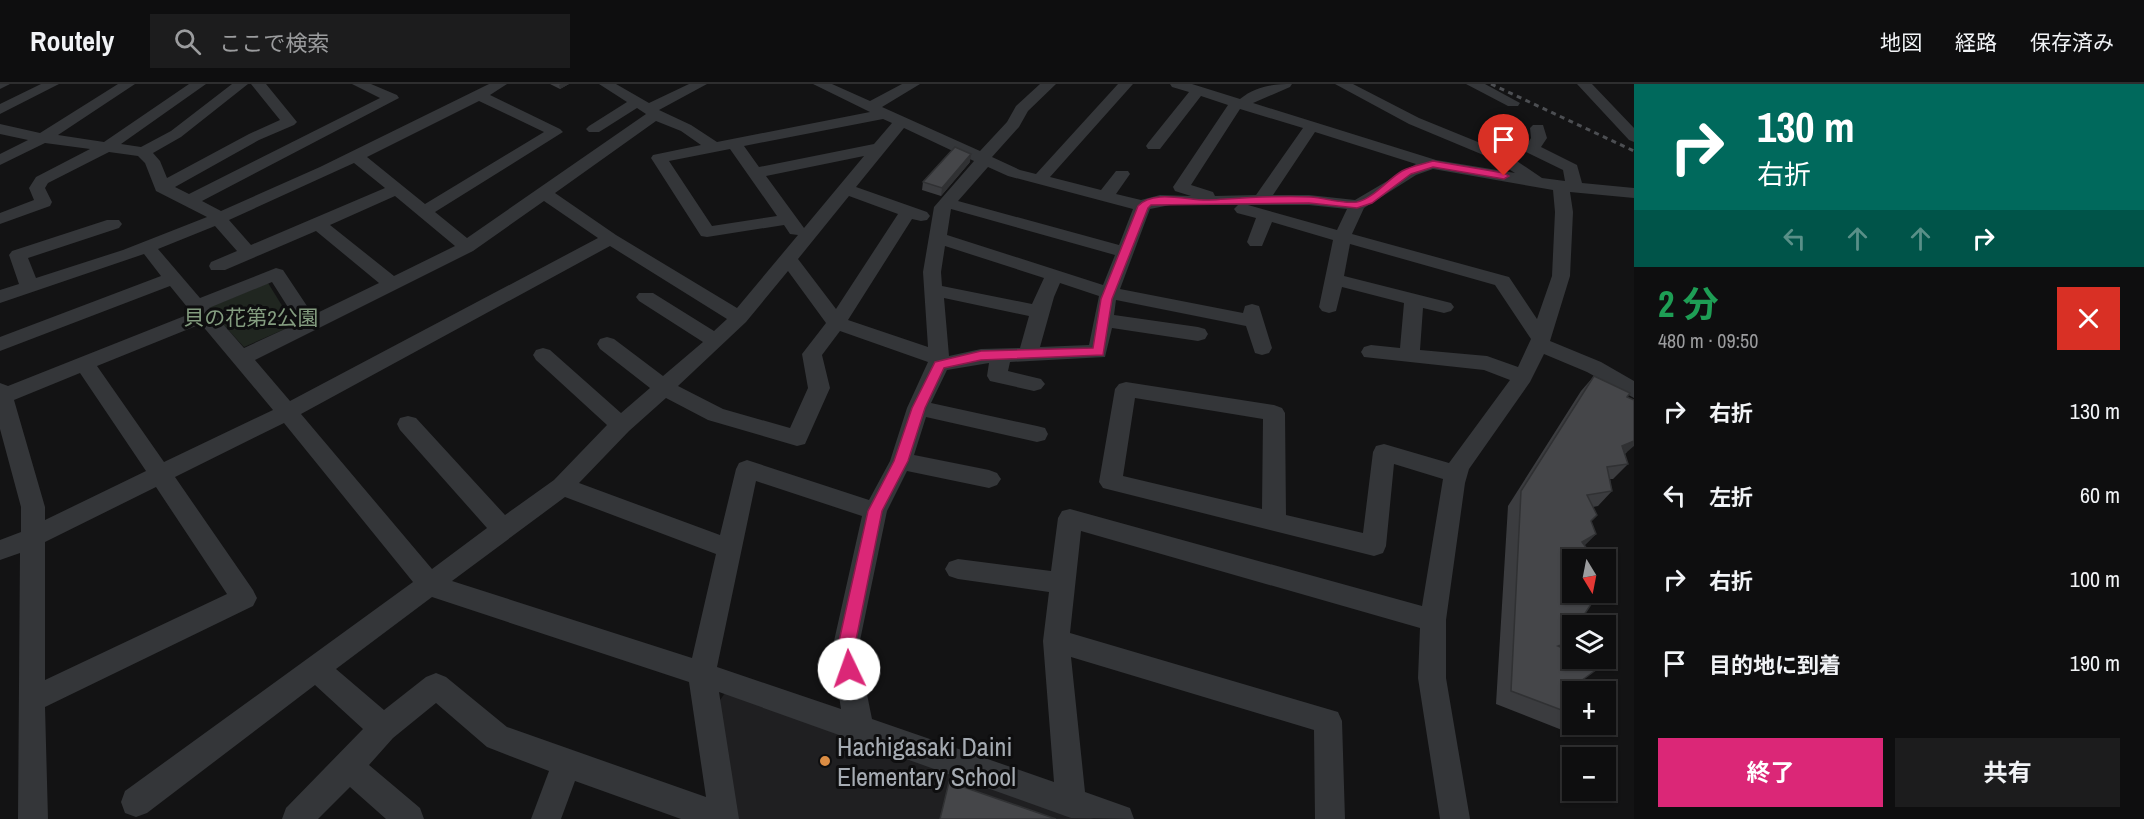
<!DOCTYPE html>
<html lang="ja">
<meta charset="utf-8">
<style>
body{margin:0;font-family:"Archivo Narrow","Noto Sans JP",sans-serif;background:#1c1c1d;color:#f1f3f6;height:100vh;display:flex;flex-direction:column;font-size:22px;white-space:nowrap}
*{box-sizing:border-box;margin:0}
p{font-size:20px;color:#9b9c9e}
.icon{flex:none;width:33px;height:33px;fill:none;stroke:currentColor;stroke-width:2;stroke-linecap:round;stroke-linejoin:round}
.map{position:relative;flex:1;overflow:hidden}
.drawer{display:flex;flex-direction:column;background:#0e0e0f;width:510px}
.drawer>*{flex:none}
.top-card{background:#00695c;color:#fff;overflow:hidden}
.needle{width:39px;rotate:170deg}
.controls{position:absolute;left:1562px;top:465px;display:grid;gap:12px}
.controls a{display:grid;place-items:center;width:54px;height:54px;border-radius:0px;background:#0e0e0f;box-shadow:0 2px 4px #0004,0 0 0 2px #2e2e2f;font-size:30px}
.pin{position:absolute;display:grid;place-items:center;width:51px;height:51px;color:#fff;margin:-62px -26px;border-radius:50% 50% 50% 0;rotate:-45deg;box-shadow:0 0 6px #0007}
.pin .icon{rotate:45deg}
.me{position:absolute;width:66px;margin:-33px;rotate:357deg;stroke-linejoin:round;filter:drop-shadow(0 0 4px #0008)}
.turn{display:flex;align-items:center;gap:21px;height:126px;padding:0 24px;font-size:27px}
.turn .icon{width:78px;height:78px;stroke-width:2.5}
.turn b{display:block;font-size:42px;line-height:51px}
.lanes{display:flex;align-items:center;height:57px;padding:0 24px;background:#0003;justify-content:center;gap:30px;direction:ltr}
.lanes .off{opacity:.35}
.round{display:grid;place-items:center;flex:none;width:63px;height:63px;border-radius:0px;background:#1c1c1d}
.summary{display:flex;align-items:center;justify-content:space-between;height:102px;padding:0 24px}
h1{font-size:36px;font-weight:700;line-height:45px;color:#1e9e55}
.cta{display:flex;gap:12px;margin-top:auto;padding:12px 24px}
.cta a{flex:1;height:69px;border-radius:0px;background:#db2777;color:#fff;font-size:24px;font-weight:700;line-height:69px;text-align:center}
.cta a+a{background:#1c1c1d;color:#f1f3f6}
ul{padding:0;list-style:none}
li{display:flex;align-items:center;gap:18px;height:84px;padding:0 24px}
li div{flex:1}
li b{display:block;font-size:22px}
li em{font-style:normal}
header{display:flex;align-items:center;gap:36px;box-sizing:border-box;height:84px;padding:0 30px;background:#0e0e0f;border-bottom:2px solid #2e2e2f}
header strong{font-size:28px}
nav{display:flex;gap:33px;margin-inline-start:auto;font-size:21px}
.search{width:420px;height:54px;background:#1c1c1d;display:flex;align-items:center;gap:15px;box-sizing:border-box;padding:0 21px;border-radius:0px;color:#9b9c9e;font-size:22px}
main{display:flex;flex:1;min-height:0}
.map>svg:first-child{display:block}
</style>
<header>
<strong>Routely</strong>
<div class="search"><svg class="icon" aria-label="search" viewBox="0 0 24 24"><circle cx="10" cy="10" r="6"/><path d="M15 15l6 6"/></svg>ここで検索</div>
<nav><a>地図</a><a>経路</a><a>保存済み</a></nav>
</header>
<main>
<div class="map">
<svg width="1634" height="735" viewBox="0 0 1634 735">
<rect width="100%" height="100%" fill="#131314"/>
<path fill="#1f1f21" d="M725 609 1094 735H736L718 619Z"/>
<path fill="#202620" d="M268 199 294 241 244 263 208 224Z"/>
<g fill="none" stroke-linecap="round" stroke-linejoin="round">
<path fill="#343639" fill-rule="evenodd" d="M0 0H10L0 5Z
M41 0H59L0 30V20Z
M118 0H135L58 51 104 58 189 0H206L121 60 141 63 171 47 232 0H248L181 53 153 69 160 77 167 94 249 50 280 36 251 0H266L297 38 294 41 259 56 175 103 189 110 380 14 352 0H371L397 11 399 14 202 117 221 127 320 83 489 0H507L490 11 560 45 563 48 435 128 467 154 646 30 637 24 599 48H589L586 45 589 42 627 18 599 0H616L649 19 689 0H707L659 26 691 41 717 58 870 28 813 0H832L870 17 902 0H920L882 23 980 67 1007 38 1016 22 1040 0H1056L1028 27 1019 43 992 73 1020 86 1036 90 1118 0H1133L1050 93 1101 106 1116 87H1128L1130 90 1116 110 1141 116 1160 111 1191 112 1175 107 1173 103 1228 21 1201 12 1160 65H1148L1146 62 1148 59 1189 8 1172 3 1170 0H1192L1240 15C1256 2 1273 0 1292 0L1290 3 1253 19 1436 76 1515 89 1493 75 1409 40 1335 0H1353L1419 34 1505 69 1542 94 1565 97 1563 86 1526 68 1524 65 1531 54 1530 44 1533 41H1543L1547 54 1541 63 1577 81 1582 99 1634 104V114L1570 108 1573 128 1570 192 1550 257 1601 278 1634 297V314L1587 288 1544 270 1530 298 1469 385 1465 399 1446 536V594L1470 735H1440L1418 594 1420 544 1081 447 1070 549 1338 628 1342 637 1345 735H1315L1314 646 1071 573 1085 708 1130 724 1134 735 1071 734 719 608 739 735H681L575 697 561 735H531L549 687 487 663 436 619 393 654 369 681 420 724 424 735H386L350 703 318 735H282L286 724 363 645 315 601 147 729 136 733 125 729 121 718 125 707 413 498 284 339 175 393 253 506 257 514 253 522 45 623 48 735H18L20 469 0 476V456L21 448V423L0 345V299L8 302 192 229 170 202 0 267V253L161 192 144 170 0 219V206L19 200 9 171 12 167 107 136H119L122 140 119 144 28 174 36 194 123 166 207 133 156 107 145 79 138 72 109 68 48 99 45 104 52 118 50 122 0 140V129L34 116 29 104 36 93 90 65 45 59 0 81V70L28 56 0 50V40L40 49ZM479 17 544 48 425 120 367 73ZM1240 25 1303 44 1256 111 1215 112 1213 108 1191 101ZM883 35 892 39 874 60 759 83 744 62ZM656 37 681 47 701 61 653 71 651 74 701 152 707 153 784 141 790 150 798 151 737 224 616 151 555 109ZM904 44 974 77 934 123 923 188 928 263 848 236 912 135 921 137 927 136 930 132 927 128 856 103ZM1315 48 1416 80 1355 116 1309 111H1273ZM730 65 777 132 712 142 669 77ZM864 72 804 144 766 92ZM354 79 385 104 251 161 229 136ZM988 83 1008 92 1133 125 1119 161 958 117ZM1433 85 1553 106 1555 128 1552 192 1537 235 1509 193 1352 150 1364 124 1416 91ZM395 112 455 162 394 192 330 141ZM849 112 898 130 836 225 798 175ZM544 117 598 154 290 317 255 276 473 167ZM1170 121H1238L1234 125 1237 129 1256 134 1247 158 1250 162H1262L1272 138 1333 156 1319 223 1322 227 1329 229 1336 227 1342 203 1404 219 1400 264 1371 261 1364 263 1361 268 1364 273 1484 286 1510 296 1449 379 1384 360 1376 362 1373 368 1363 449 1286 431 1285 329 1282 324 1274 321 1126 298 1119 300 1115 305 1099 398 1103 404 1374 472 1383 469 1386 462 1394 380 1443 395 1422 522 1070 425 1062 427 1058 434 1051 487 958 475 949 478 945 485 949 492 958 495 1049 508 1043 557 1054 698 872 635 858 566 887 427 907 387 989 404 997 401 1001 395 997 389 989 386 914 371 926 333 1037 358 1045 356 1048 350 1045 344 1037 342 931 319 947 286 989 279 987 292 990 297 1034 307 1041 305 1045 300 1041 295 1008 287 1010 278 1105 273 1112 244 1198 257 1205 255 1208 250 1205 245 1198 243 1114 231 1116 216 1246 242 1255 269 1262 271 1269 269 1272 264 1259 222 1252 220 1245 222 1243 229 1120 205 1150 125ZM1248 121H1309L1347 125 1337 146ZM951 125 1115 171 1103 201 947 151ZM215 142 237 167 211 178 209 182 211 186H225L316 147 379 199 313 231 283 186 276 184 200 214 158 165ZM1350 160 1495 201 1531 255 1518 283 1487 272 1420 266 1423 224 1444 229 1451 227 1454 223 1451 219 1344 192ZM610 162 727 235 714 247 653 209H639L636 213 639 217 703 258 663 292 614 255 607 253 600 255 597 260 600 265 650 304 621 329 550 266 543 264 536 266 533 271 536 276 607 341 554 396 505 431 416 334 408 332 400 334 397 340 400 346 487 444 432 485 301 330ZM945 162 1044 194 1032 220 942 202 941 188ZM788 187 826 239 802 270 808 304 790 344 723 325 678 302 746 238ZM272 198 298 239 244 264 209 224ZM1060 199 1099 212 1089 261 1040 263 1054 213ZM944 214 1029 232 1020 264 981 265 949 272ZM201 240 273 326 164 378 97 282ZM840 247 928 278 907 324 890 377 869 416 747 376 739 379 736 385 720 451 579 399 629 347 666 314 708 336 797 362 805 360 830 304 822 271ZM80 289 146 387 45 436V423L14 316ZM1135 314 1263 335 1262 425 1123 392ZM756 397 862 432 832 566 841 625 717 583ZM156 403 227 510 45 596V458ZM565 413 716 470 692 574 452 497ZM432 513 689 598 706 713 507 643 446 593 436 589 426 593 384 626 336 585Z
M1466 0H1485L1520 19 1518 22H1508Z
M1577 0H1592L1634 44V58L1629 56Z"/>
<path stroke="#4c4e52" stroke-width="3" stroke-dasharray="5 4.5" stroke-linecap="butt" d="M1491 0 1634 67"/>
</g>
<path fill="#3b3c3f" d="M550 0H569L560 5Z
M970 78 941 112 922 106 923 98Z
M1594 292 1627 313V368L1625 370 1628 380 1613 395H1610L1612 407 1598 422 1593 423 1591 437 1596 450 1584 462 1572 542V565L1568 566 1570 605 1572 608V638L1562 646 1496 620 1508 422 1581 307Z"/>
<path fill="#303133" d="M561 0H569L560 5 559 1Z
M971 70 970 78 941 112 942 104Z
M1634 357V362L1627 368 1608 377 1622 362Z
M1596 450 1581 464 1582 458Z
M1572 557V565L1542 576 1558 562Z"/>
<path fill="#454649" stroke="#303133" stroke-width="1.5" d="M955 63 971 70 942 104 923 98Z
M1594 292 1630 309 1627 313 1634 316V357L1622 362 1628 380 1607 383 1612 407 1587 411 1597 431 1591 437 1596 450 1582 458 1595 476H1572V508H1596L1597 511 1584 531 1595 542H1572V557L1558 562 1572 568V574H1590L1604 580 1570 605 1577 608H1572V630L1511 607 1521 407Z
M949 698 1056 735H940Z"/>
<path fill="#db2777" stroke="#8e194d" stroke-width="1.5" d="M1433 77 1504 89 1509 92 1504 95 1433 83 1411 90 1372 119 1357 124 1309 119 1151 121 1148 124 1112 215 1103 271 981 276 944 284 925 324 908 377 882 427 854 566 857 585 855 591 849 593 843 591 837 566 868 427 894 377 912 324 935 278 981 267 1093 264 1101 215 1138 122C1154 105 1188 117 1209 116 1243 114 1277 111 1311 113 1325 114 1343 120 1357 118 1373 115 1388 95 1402 87 1411 82 1423 80 1433 77Z"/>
<circle fill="#db8d44" stroke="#0e0e0f" stroke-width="2" cx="825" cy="677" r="6"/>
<g text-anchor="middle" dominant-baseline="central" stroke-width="6" stroke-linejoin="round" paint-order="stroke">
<g font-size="21" fill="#839c7f" stroke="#0e0e0f">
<text x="251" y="233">貝の花第2公園</text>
</g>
<g font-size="26" fill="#a6acb3" stroke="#0e0e0f" text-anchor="start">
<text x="837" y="662">Hachigasaki Daini<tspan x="837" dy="30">Elementary School</tspan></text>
</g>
</g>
</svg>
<div class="controls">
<a><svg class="needle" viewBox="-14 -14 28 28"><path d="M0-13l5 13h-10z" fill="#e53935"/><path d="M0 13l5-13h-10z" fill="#9b9c9e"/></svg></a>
<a><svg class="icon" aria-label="layers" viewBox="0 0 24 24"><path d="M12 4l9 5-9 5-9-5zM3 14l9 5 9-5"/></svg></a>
<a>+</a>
<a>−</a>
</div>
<div class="pin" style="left:1504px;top:92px;background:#d93025"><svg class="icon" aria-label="arrive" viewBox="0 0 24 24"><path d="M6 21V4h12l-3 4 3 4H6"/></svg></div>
<svg class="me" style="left:849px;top:585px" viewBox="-20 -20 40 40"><circle r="19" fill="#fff"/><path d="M0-13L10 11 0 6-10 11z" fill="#db2777"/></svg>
</div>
<section class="drawer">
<div class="top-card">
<div class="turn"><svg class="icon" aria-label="right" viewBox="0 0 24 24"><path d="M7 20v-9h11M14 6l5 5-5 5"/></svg><div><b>130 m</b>右折</div></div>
<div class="lanes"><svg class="icon off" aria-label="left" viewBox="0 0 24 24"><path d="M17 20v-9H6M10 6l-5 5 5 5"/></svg><svg class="icon off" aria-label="ahead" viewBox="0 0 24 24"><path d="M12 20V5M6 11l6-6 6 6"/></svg><svg class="icon off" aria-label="ahead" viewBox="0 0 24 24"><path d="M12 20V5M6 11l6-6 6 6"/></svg><svg class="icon" aria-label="right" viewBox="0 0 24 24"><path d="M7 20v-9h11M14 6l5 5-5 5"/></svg></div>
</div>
<div class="summary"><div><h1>2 分</h1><p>480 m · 09:50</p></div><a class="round" style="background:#d93025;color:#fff"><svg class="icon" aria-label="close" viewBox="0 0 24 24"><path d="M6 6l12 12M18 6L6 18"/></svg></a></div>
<ul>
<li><svg class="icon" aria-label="right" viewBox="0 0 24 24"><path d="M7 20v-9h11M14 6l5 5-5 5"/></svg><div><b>右折</b></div><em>130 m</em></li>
<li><svg class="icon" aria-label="left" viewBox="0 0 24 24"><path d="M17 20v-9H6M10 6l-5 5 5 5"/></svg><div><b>左折</b></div><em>60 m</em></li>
<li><svg class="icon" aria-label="right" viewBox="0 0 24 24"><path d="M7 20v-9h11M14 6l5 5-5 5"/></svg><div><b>右折</b></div><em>100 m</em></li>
<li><svg class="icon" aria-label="arrive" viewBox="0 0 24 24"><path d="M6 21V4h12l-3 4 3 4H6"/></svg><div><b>目的地に到着</b></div><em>190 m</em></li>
</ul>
<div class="cta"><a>終了</a><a>共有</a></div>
</section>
</main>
